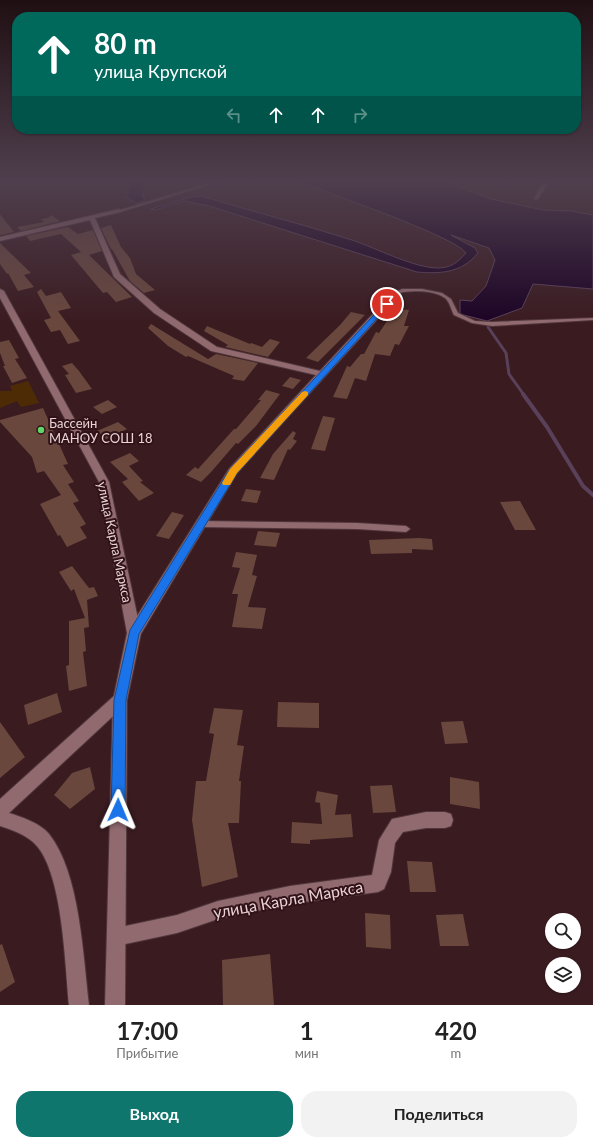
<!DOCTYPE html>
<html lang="ru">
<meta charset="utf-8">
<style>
body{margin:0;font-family:Lato,sans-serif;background:#f2f2f2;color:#222;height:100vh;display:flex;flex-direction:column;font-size:15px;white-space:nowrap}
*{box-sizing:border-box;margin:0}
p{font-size:13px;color:#767676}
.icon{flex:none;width:22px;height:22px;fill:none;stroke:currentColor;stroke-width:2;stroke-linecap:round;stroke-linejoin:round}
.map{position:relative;height:1005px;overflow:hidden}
.panel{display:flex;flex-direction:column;background:#fff;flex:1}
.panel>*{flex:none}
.top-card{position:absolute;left:12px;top:12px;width:569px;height:122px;border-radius:16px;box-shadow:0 1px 3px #0004;background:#00695c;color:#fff;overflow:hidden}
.controls{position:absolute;left:545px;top:913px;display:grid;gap:8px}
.controls a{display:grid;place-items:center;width:36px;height:36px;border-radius:50%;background:#fff;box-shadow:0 1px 3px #0004;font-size:20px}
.pin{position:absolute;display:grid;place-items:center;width:34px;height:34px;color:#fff;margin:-17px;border:2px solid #fff;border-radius:50%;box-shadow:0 1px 4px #0007}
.me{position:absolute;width:44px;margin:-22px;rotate:1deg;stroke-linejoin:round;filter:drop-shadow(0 0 3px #0008)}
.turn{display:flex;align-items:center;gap:14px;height:84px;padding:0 16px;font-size:18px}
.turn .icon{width:52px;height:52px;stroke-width:2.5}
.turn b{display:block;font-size:28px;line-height:34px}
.lanes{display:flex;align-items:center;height:38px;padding:0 16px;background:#0003;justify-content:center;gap:20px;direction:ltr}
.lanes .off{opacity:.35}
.eta{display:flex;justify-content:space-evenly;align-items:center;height:68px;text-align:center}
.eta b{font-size:24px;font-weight:700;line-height:28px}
.primary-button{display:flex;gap:8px;margin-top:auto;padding:8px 16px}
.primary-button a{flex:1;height:46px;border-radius:16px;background:#0f766e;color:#fff;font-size:16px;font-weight:700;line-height:46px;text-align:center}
.primary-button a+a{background:#f2f2f2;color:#222}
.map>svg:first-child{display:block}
</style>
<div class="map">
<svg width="593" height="1005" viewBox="0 0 593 1005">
<rect width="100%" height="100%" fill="#3a1b20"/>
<path fill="#4d2c05" d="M28 381 39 403 21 407 17 401 0 408V391H12L10 386Z"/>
<path fill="#1c0325" stroke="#5a415a" d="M130 182H149L142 194 145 201 136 203 126 197Z
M300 182H446L491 199 543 210 571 211 593 215V289L533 284 522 308 487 321 460 314V300L472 301 486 286 495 260 489 248 451 235 475 248 478 253C462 273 440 274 417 272L209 206 184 201 155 210 151 209 191 197 201 196C251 211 302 224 352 240 376 248 414 268 438 268 451 268 458 262 466 253 454 236 328 193 300 182Z"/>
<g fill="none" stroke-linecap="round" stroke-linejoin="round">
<path stroke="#5a415a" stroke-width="3" d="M488 327 506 353 509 374 524 395"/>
<path stroke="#5a415a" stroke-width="4" d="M523 394 547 427 583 486 593 495"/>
</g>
<path fill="#69473d" d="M0 214 14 232 0 235Z
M51 215 60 221 21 231 17 227 44 222 41 219 48 218Z
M111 225 121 247 130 258 136 274 155 290 144 293 130 281 112 249H111L101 228Z
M68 227 78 234 93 230 102 251 89 255 132 297 116 302 107 292 103 293 71 255 81 252 61 234 30 241 26 236Z
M0 243 31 273 24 275 34 287 18 291 8 273 7 274 0 264Z
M41 289 46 296 61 292 71 308 58 311 80 341 68 344 60 330 51 332 44 320 51 318 37 292Z
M395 309 409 310 404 326H409L399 345 395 344 390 356 375 354 366 381 355 378 347 399 333 397 347 366 350 367 361 354H364L376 332 379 333Z
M351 312 365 315 318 362 306 358 340 325Z
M151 324 208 359 216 354 258 363 244 381 232 379 234 376 188 356 186 357 168 346 148 328Z
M207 326 250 344 251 343 262 347 270 339 280 342 268 357 225 347 228 345 204 331Z
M9 340 19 358 15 359 27 378 12 383 3 366H5L0 353V342Z
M72 363 79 371 92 389 76 393 65 375 69 374 62 366Z
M290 377 301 380 293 389 282 386Z
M266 390 280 394 256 426 238 444 236 443 212 471 201 482 186 475 195 467 198 469 234 429H236L261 400H258Z
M108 400 117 407 102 414 93 407Z
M43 408 68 464 63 465 74 482 68 484 79 501 73 503 86 524 80 527 87 538 67 547 60 535 58 536 40 504 61 495 44 471 37 473 32 457 0 422V420Z
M323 416 335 418 325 451 311 449Z
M118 422 127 429 106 439 97 431Z
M293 431 296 433 293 439 297 441 290 450 288 449 274 480 260 478 273 454Z
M130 453 139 461 129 466 143 481 140 482 154 493 139 501 122 482 128 479 110 462Z
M246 489 261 491 257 503 241 501Z
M520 501 536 530H515L500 502Z
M172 512 184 515 169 539 156 536Z
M258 531 280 533 276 547 254 545Z
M419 538 432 539 433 550 412 549V553L371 554 369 540Z
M236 552 257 555 252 575 257 576 248 607 266 608 262 629 232 627 238 594H232L240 568 232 567Z
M72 566 89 588 94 587 98 596 87 600 89 627 84 628 86 651 83 652 87 686 69 691 66 666 69 665V621L85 618 74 589 71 591 59 572Z
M57 693 62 712 28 725 24 705Z
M278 702 319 703V728L277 727Z
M214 708 243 710 237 745 244 746 239 781H241L239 823H228L238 877 202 887 192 820 196 781H206L214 734 209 733Z
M463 721 468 743 445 744 441 722Z
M0 722 25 757 0 778Z
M90 767 95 789 70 809 54 795 72 773Z
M450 777 479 782 480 809 450 804Z
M392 785 396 812 373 813 370 786Z
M317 791 338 795 335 815 351 814 353 837 310 840V844L291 843 292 822 322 824 320 803 315 802Z
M407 861 432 862 436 892H410Z
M365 913 390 915 391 949 366 947Z
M463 914 469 946H440L436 915Z
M2 944 15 982 0 992V945Z
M270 954 274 1005H223L222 960Z"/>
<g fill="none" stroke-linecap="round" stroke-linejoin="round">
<g stroke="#50363b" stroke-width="2">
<path id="service" d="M213 182H218L120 212 117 211Z
M402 289H422L442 293 451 299 458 313 475 321 492 322 593 318V320L492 326 472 323 454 315C451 310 450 302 445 298 435 290 410 290 398 293L396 292Z
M201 521 357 523 406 526 410 529 406 532 357 529 201 527 197 524Z"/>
</g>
<g stroke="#50363b" stroke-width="2">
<path id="minor" d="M543 182H549L538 199H534Z
M119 209 122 211 121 212 95 218 120 274 160 309 217 347 320 371 395 290 402 292 237 473 139 637 134 638 129 637 127 633 129 629 229 469 316 375 211 351 154 313 114 277 90 220 0 241V237Z
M120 694 125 695 127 700 125 705 9 813C22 817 40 823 49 834 80 873 83 956 89 1005H69C65 966 63 868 33 842 24 834 12 830 0 826V799L115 695Z
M426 812H445L451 814 453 820 451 826 445 828H426L403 832 395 843 391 872 384 889 378 892 290 904 218 919 177 933 116 946 109 944 107 937 109 930 116 928 177 915 218 901 290 886 372 875 379 840 392 819Z"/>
</g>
<g stroke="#50363b" stroke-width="2">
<path id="secondary" d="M0 289 4 291 109 482 141 633 127 700 125 1005H105L113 700 127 633 99 482 0 298Z"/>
</g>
<use href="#service" fill="#906a6f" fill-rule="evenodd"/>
<use href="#minor" fill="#906a6f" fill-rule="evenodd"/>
<use href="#secondary" fill="#906a6f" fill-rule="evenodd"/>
</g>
<linearGradient id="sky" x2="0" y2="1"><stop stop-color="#200f12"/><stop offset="0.56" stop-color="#4f3f4e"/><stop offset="1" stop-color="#4f3f4e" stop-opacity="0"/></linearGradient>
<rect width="593" height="323" fill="url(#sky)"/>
<path fill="#1a73e8" stroke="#114b97" d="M385 303 390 304 237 473 139 634 126 700 125 810 123 815 118 817 113 815 111 810 114 700 130 630 230 469Z"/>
<path fill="#f59e0b" d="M305 391 308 392V395L237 473 230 485H223L222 483 230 469 302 392Z"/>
<circle fill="#60d56a" stroke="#301217" stroke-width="1.5" cx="41" cy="430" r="4"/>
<g text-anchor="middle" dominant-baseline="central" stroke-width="4" stroke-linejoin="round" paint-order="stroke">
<g font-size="13" fill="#e9d3d6" stroke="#301217" text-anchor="start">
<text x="49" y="423">Бассейн<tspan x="49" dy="15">МАНОУ СОШ 18</tspan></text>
</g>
<g font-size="13" fill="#e9d3d6" stroke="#301217">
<text transform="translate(115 542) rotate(78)">улица Карла Маркса</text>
</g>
<g font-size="16" fill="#e9d3d6" stroke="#301217">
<text transform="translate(288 899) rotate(-10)">улица Карла Маркса</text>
</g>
</g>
</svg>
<div class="controls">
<a><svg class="icon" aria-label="search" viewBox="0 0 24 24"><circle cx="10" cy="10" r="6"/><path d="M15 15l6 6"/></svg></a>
<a><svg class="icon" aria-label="layers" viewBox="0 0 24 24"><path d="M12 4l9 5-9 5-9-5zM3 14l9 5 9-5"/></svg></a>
</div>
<div class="pin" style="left:387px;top:304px;background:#d93025"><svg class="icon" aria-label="arrive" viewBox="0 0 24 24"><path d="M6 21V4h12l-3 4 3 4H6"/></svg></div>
<svg class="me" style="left:118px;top:810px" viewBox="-20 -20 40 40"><path d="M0-17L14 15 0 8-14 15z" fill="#1a73e8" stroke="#fff" stroke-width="4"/></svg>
<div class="top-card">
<div class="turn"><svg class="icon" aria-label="ahead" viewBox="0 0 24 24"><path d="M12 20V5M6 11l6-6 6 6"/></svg><div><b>80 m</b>улица Крупской</div></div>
<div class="lanes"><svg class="icon off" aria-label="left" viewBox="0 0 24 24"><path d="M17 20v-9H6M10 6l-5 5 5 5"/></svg><svg class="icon" aria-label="ahead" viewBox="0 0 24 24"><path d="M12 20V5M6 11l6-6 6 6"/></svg><svg class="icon" aria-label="ahead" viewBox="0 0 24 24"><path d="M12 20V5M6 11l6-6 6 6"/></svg><svg class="icon off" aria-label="right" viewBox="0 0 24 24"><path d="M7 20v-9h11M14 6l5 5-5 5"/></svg></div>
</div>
</div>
<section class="panel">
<div class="eta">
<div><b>17:00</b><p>Прибытие</p></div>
<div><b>1</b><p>мин</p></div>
<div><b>420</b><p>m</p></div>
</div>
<div class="primary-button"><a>Выход</a><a>Поделиться</a></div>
</section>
